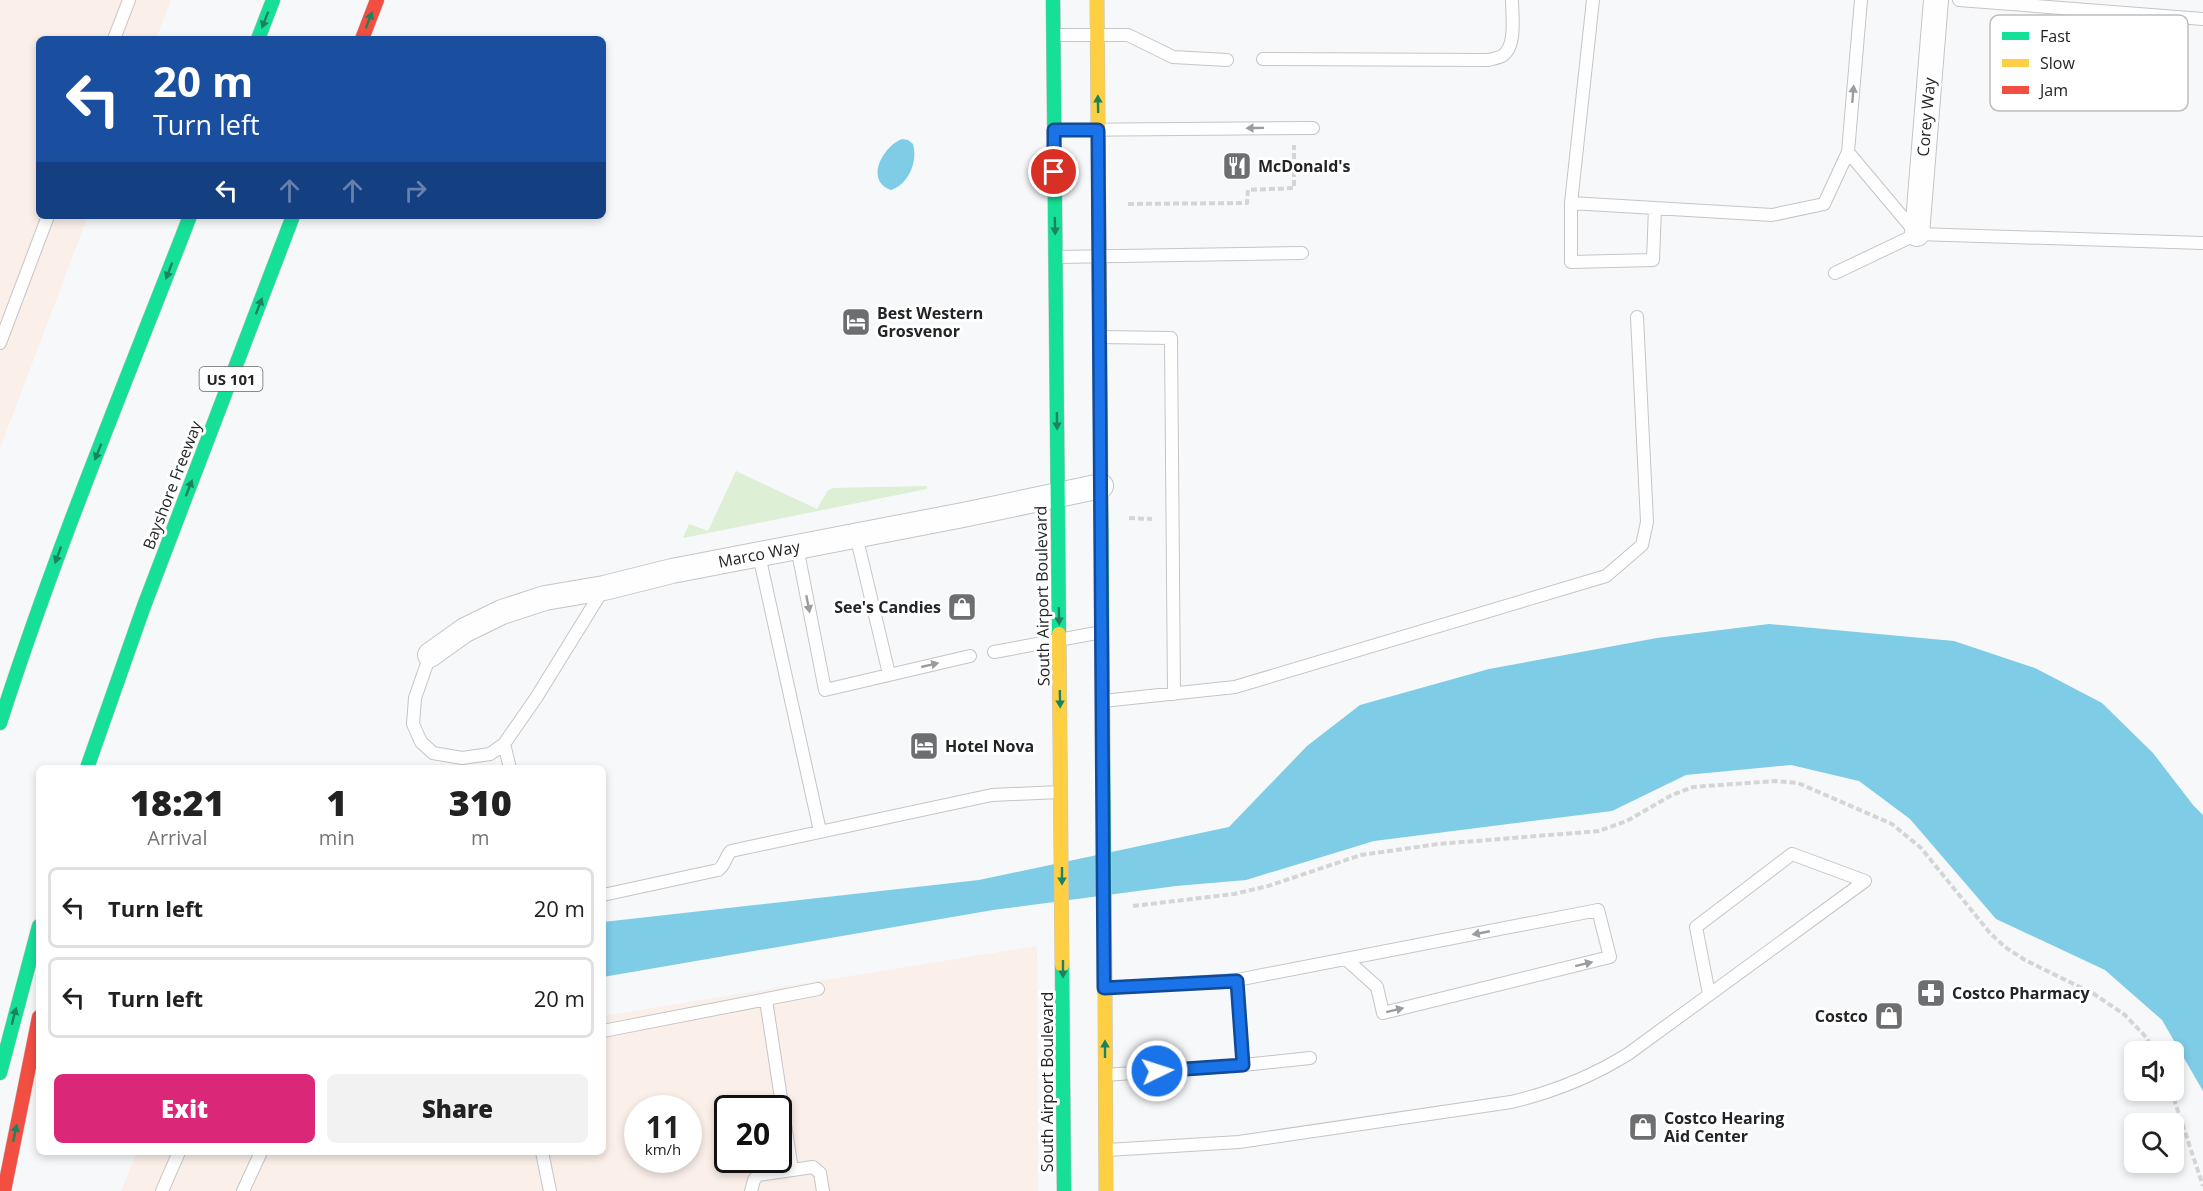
<!DOCTYPE html>
<style>
body{margin:0;font-family:"Open Sans",sans-serif;background:#f2f2f2;color:#222;height:100vh;display:flex;flex-direction:column;font-size:22px;white-space:nowrap}
*{box-sizing:border-box;margin:0}
p{font-size:20px;color:#767676}
.icon{flex:none;width:33px;height:33px;fill:none;stroke:currentColor;stroke-width:2;stroke-linecap:round;stroke-linejoin:round}
.map{position:relative;flex:1;overflow:hidden}
.sheet{position:absolute;left:36px;top:765px;width:570px;height:390px;display:flex;flex-direction:column;background:#fff;border-radius:9px;box-shadow:0 3px 9px #0003}
.sheet>*{flex:none}
.top-card{position:absolute;left:36px;top:36px;width:570px;height:183px;border-radius:9px;box-shadow:0 3px 9px #0003;background:#1a4fa0;color:#fff;overflow:hidden}
.buttons{position:absolute;left:2124px;top:1041px;display:grid;gap:12px}
.buttons a{display:grid;place-items:center;width:60px;height:60px;border-radius:9px;background:#fff;box-shadow:0 3px 9px #0003;font-size:30px}
.speed{position:absolute;left:624px;top:1095px;display:flex;gap:12px;font-size:30px;font-weight:700;text-align:center}
.speed>*{display:grid;place-content:center;width:78px;height:78px;border-radius:50%;background:#fff;box-shadow:0 3px 9px #0003;line-height:1}
.speed small{font-size:15px;font-weight:400}
.speed .limit{border:3px solid #111;border-radius:9px;background:#fff;color:#111}
.pin{position:absolute;display:grid;place-items:center;width:51px;height:51px;color:#fff;margin:-26px;border:3px solid #fff;border-radius:50%;box-shadow:0 2px 6px #0007}
.me{position:absolute;width:66px;margin:-33px;rotate:86deg;stroke-linejoin:round;filter:drop-shadow(0 0 4px #0008)}
.turn{display:flex;align-items:center;gap:21px;height:126px;padding:0 18px;font-size:27px}
.turn .icon{width:78px;height:78px;stroke-width:2.5}
.turn b{display:block;font-size:42px;line-height:51px}
.lanes{display:flex;align-items:center;height:57px;padding:0 18px;background:#0003;justify-content:center;gap:30px;direction:ltr}
.lanes .off{opacity:.35}
.eta{display:flex;justify-content:space-evenly;align-items:center;height:102px;text-align:center}
.eta b{font-size:36px;font-weight:800;line-height:42px}
.action{display:flex;gap:12px;margin-top:auto;padding:12px 18px}
.action a{flex:1;height:69px;border-radius:9px;background:#db2777;color:#fff;font-size:24px;font-weight:800;line-height:69px;text-align:center}
.action a+a{background:#f2f2f2;color:#222}
ul{padding:0;list-style:none}
li{display:flex;align-items:center;gap:18px;height:81px;margin:0 12px 9px;padding:0 6px;border:3px solid #e0e0e0;border-radius:9px}
li div{flex:1}
li b{display:block;font-size:22px}
li em{font-style:normal}
.map>svg:first-child{display:block}
</style>
<div class="map">
<svg width="2203" height="1191" viewBox="0 0 2203 1191">
<rect width="100%" height="100%" fill="#f6f8fa"/>
<path fill="#faefe9" fill-rule="evenodd" d="M0 0H171L156 39H39V216H88L0 448Z
M1037 946 1038 1191H121L137 1152H603V1016ZM638 1108H688V1160H638ZM728 1108H778V1160H728Z"/>
<path fill="#ddefd5" d="M736 471 817 509 828 490 834 488 927 486V489L683 538 689 524 708 531Z"/>
<path fill="#7ecce6" d="M902 139 908 140 913 144C918 161 909 184 891 190 864 181 883 146 902 139Z
M1769 624 1954 641 2035 668 2102 703 2153 753 2193 805 2203 815V1091L2162 1020 2105 970 1996 919 1910 819 1859 781 1791 765 1686 775 1612 811 1374 841 1246 880 1176 886 993 910 603 977V922L979 880 1229 827 1307 746 1360 705 1489 669 1657 638Z"/>
<g fill="none" stroke-linecap="round" stroke-linejoin="round">
<g stroke="#c4c5c7" stroke-width="14">
<path id="lane" d="M1959 0 2203 19
M1054 35H1128L1173 57 1227 60
M114 39 129 0
M1263 59 1488 60C1492 59 1498 58 1502 56 1517 47 1512 15 1512 0
M1057 130 1313 128
M1848 152 1916 233
M1571 203 1593 0
M1655 208 1653 260 1571 262V203L1772 215 1824 204 1848 152 1861 0
M1057 257 1302 253
M1835 273 1917 234 2203 243
M1100 337 1171 338 1174 694
M0 343 48 216
M856 535 889 674
M797 547 825 690 970 656
M759 555 820 831
M994 652 1102 632
M430 655 415 698 413 724 421 742 433 753 462 758 490 754 504 744 536 698 604 588
M1103 701 1235 687 1606 576 1642 545 1647 522 1637 317
M504 744 510 768
M603 895 718 870C725 866 725 857 731 851L992 795 1060 792
M1107 988 1237 980
M766 1000 792 1170
M603 1031 818 989
M1243 1065 1237 980 1598 910 1610 957 1383 1013 1377 987 1347 960
M1105 1075 1243 1065 1310 1058
M1107 1150 1239 1142 1511 1102C1554 1092 1591 1077 1628 1054L1865 881 1792 854 1696 927 1709 994
M542 1152 550 1191
M162 1191 179 1152
M243 1191 261 1152
M751 1191 754 1180 758 1175 813 1167 820 1173 823 1191"/>
</g>
<g stroke="#c4c5c7" stroke-width="26">
<path id="street" d="M1917 234 1936 0
M430 655 465 630 502 612 545 598 604 588 672 571 963 515 1101 486"/>
</g>
<g stroke="#c4c5c7" stroke-width="15">
<path id="fast" d="M1053 0 1059 634
M258 39 273 0
M1100 368 1105 993
M0 723C55 551 125 384 190 216
M87 768 144 606 293 216
M1062 965 1064 1191
M0 1073 39 926"/>
</g>
<g stroke="#c4c5c7" stroke-width="15">
<path id="slow" d="M1097 0 1100 368
M1059 634 1062 965
M1105 993 1106 1191"/>
</g>
<g stroke="#c4c5c7" stroke-width="15">
<path id="jam" d="M362 39 377 0
M4 1191 39 1017"/>
</g>
<path stroke="#d5d5d5" stroke-width="4" stroke-dasharray="6 3" stroke-linecap="butt" d="M1128 204 1247 203 1248 190 1294 188V145
M1129 518 1152 519
M1133 906 1234 894 1268 886 1361 855 1438 844 1599 831 1627 821 1672 795 1693 787 1775 781 1798 783 1892 824 1921 848 1990 933 2005 947 2025 960 2094 994 2125 1015 2146 1037 2155 1052
M2171 1090 2203 1186"/>
<use href="#lane" stroke="#fefefe" stroke-width="12"/>
<use href="#street" stroke="#fefefe" stroke-width="24"/>
<use href="#fast" stroke="#16e098" stroke-width="14"/>
<use href="#slow" stroke="#ffcf43" stroke-width="14"/>
<use href="#jam" stroke="#f24e42" stroke-width="14"/>
</g>
<defs><path id="oneway-solid" d="M-6-.8H1V-3.2L6.5 0L1 3.2V.8H-6Z" transform="scale(1.5)"/></defs>
<g fill="#1c825f">
<use href="#oneway-solid" transform="translate(265 20) rotate(111)"/>
<use href="#oneway-solid" transform="translate(369 20) rotate(-69)"/>
<use href="#oneway-solid" transform="translate(1098 104) rotate(-91)"/>
<use href="#oneway-solid" transform="translate(1055 226) rotate(89)"/>
<use href="#oneway-solid" transform="translate(169 271) rotate(111)"/>
<use href="#oneway-solid" transform="translate(259 306) rotate(-69)"/>
<use href="#oneway-solid" transform="translate(1057 421) rotate(89)"/>
<use href="#oneway-solid" transform="translate(98 452) rotate(112)"/>
<use href="#oneway-solid" transform="translate(189 488) rotate(-69)"/>
<use href="#oneway-solid" transform="translate(58 555) rotate(110)"/>
<use href="#oneway-solid" transform="translate(1059 616) rotate(89)"/>
<use href="#oneway-solid" transform="translate(1060 699) rotate(89)"/>
<use href="#oneway-solid" transform="translate(1062 876) rotate(90)"/>
<use href="#oneway-solid" transform="translate(1063 969) rotate(90)"/>
<use href="#oneway-solid" transform="translate(14 1016) rotate(-75)"/>
<use href="#oneway-solid" transform="translate(1105 1049) rotate(-90)"/>
<use href="#oneway-solid" transform="translate(15 1133) rotate(-78)"/>
</g>
<g fill="#9b9c9d">
<use href="#oneway-solid" transform="translate(1853 94) rotate(-85)"/>
<use href="#oneway-solid" transform="translate(1255 128) rotate(179)"/>
<use href="#oneway-solid" transform="translate(808 604) rotate(79)"/>
<use href="#oneway-solid" transform="translate(930 665) rotate(-13)"/>
<use href="#oneway-solid" transform="translate(1481 933) rotate(169)"/>
<use href="#oneway-solid" transform="translate(1584 964) rotate(-14)"/>
<use href="#oneway-solid" transform="translate(1395 1010) rotate(-14)"/>
</g>
<g fill="none" stroke-linecap="round" stroke-linejoin="round">
<g stroke="#114b97" stroke-width="15">
<path id="route" d="M1054 172V130H1098L1104 988 1237 981 1243 1065 1157 1071"/>
</g>
<use href="#route" stroke="#1a73e8" stroke-width="10"/>
</g>
<defs>
<g id="restaurant-square" transform="scale(1.5)"><rect x="-9" y="-9" width="18" height="18" rx="4" fill="#6d6e70" stroke="#fff"/><path d="M-5-6h1v4h1v-4h1v4h1v-4h1v5L-1.5 .5V6h-2V.5L-5-1ZM5-6V6H3V1.5H1.5Q1.5-4 5-6Z" fill="#fff"/></g>
<g id="hotel-square" transform="scale(1.5)"><rect x="-9" y="-9" width="18" height="18" rx="4" fill="#6d6e70" stroke="#fff"/><path d="M-6-4.5h1.5V1H6V5H4.5V3h-9V5H-6ZM-4 0a1.8 1.8 0 1 1 3.6 0ZM.5 0V-2.5h3Q6-2.5 6 0Z" fill="#fff"/></g>
<g id="shop-square" transform="scale(1.5)"><rect x="-9" y="-9" width="18" height="18" rx="4" fill="#6d6e70" stroke="#fff"/><path d="M-5-2.5h2.3a2.7 3.5 0 0 1 5.4 0H5L5.5 6h-11ZM-1.5-2.5h3a1.5 2.3 0 0 0-3 0Z" fill="#fff"/></g>
<g id="pharmacy-square" transform="scale(1.5)"><rect x="-9" y="-9" width="18" height="18" rx="4" fill="#6d6e70" stroke="#fff"/><path d="M-2-6h4v4h4v4h-4v4h-4v-4h-4v-4h4Z" fill="#fff"/></g>
</defs>
<g fill-rule="evenodd">
<use href="#restaurant-square" x="1237" y="166"/>
<use href="#hotel-square" x="856" y="322"/>
<use href="#shop-square" x="962" y="607"/>
<use href="#hotel-square" x="924" y="746"/>
<use href="#pharmacy-square" x="1931" y="993"/>
<use href="#shop-square" x="1889" y="1016"/>
<use href="#shop-square" x="1643" y="1127"/>
</g>
<g text-anchor="middle" dominant-baseline="central" stroke-width="6" stroke-linejoin="round" paint-order="stroke">
<rect fill="#fff" stroke="#656667" stroke-width="1.5" x="199.5" y="367" width="63" height="24" rx="4.5"/>
<g font-size="15" font-weight="bold" fill="#232426">
<text x="231" y="379">US 101</text>
</g>
<g font-size="16" fill="#232426" stroke="#fff">
<text transform="translate(1926 117) rotate(-85)">Corey Way</text>
<text transform="translate(172 485) rotate(-69)">Bayshore Freeway</text>
<text transform="translate(759 554) rotate(-11)">Marco Way</text>
<text transform="translate(1042 596) rotate(-91)">South Airport Boulevard</text>
<text transform="translate(1047 1082) rotate(-90)">South Airport Boulevard</text>
</g>
<g font-size="16" font-weight="bold" fill="#232426" stroke="#fff" text-anchor="start">
<text x="1258" y="166">McDonald's</text>
<text x="877" y="313">Best Western<tspan x="877" dy="18">Grosvenor</tspan></text>
<text x="941" y="607" text-anchor="end">See's Candies</text>
<text x="945" y="746">Hotel Nova</text>
<text x="1952" y="993">Costco Pharmacy</text>
<text x="1868" y="1016" text-anchor="end">Costco</text>
<text x="1664" y="1118">Costco Hearing<tspan x="1664" dy="18">Aid Center</tspan></text>
</g>
</g>
<rect x="1990" y="15" width="198" height="96" rx="9" fill="#fff" stroke="#bdbdbe" stroke-width="1.5"/>
<rect x="2002" y="32" width="27" height="8" fill="#16e098"/>
<rect x="2002" y="59" width="27" height="8" fill="#ffcf43"/>
<rect x="2002" y="86" width="27" height="8" fill="#f24e42"/>
<g font-size="16" fill="#232426">
<text x="2040" y="42">Fast</text>
<text x="2040" y="69">Slow</text>
<text x="2040" y="96">Jam</text>
</g>
</svg>
<div class="buttons">
<a><svg class="icon" aria-label="sound" viewBox="0 0 24 24"><path d="M4 9h4l5-4v14l-5-4H4zM17 9q2 3 0 6"/></svg></a>
<a><svg class="icon" aria-label="search" viewBox="0 0 24 24"><circle cx="10" cy="10" r="6"/><path d="M15 15l6 6"/></svg></a>
</div>
<div class="speed"><div>11<small>km/h</small></div><div class="limit">20</div></div>
<div class="pin" style="left:1054px;top:172px;background:#d93025"><svg class="icon" aria-label="arrive" viewBox="0 0 24 24"><path d="M6 21V4h12l-3 4 3 4H6"/></svg></div>
<svg class="me" style="left:1157px;top:1071px" viewBox="-20 -20 40 40"><circle r="17" fill="#1a73e8" stroke="#fff" stroke-width="3"/><path d="M0-11L8 9 0 5-8 9z" fill="#fff"/></svg>
<div class="top-card">
<div class="turn"><svg class="icon" aria-label="left" viewBox="0 0 24 24"><path d="M17 20v-9H6M10 6l-5 5 5 5"/></svg><div><b>20 m</b>Turn left</div></div>
<div class="lanes"><svg class="icon" aria-label="left" viewBox="0 0 24 24"><path d="M17 20v-9H6M10 6l-5 5 5 5"/></svg><svg class="icon off" aria-label="ahead" viewBox="0 0 24 24"><path d="M12 20V5M6 11l6-6 6 6"/></svg><svg class="icon off" aria-label="ahead" viewBox="0 0 24 24"><path d="M12 20V5M6 11l6-6 6 6"/></svg><svg class="icon off" aria-label="right" viewBox="0 0 24 24"><path d="M7 20v-9h11M14 6l5 5-5 5"/></svg></div>
</div>
<section class="sheet">
<div class="eta">
<div><b>18:21</b><p>Arrival</p></div>
<div><b>1</b><p>min</p></div>
<div><b>310</b><p>m</p></div>
</div>
<ul>
<li><svg class="icon" aria-label="left" viewBox="0 0 24 24"><path d="M17 20v-9H6M10 6l-5 5 5 5"/></svg><div><b>Turn left</b></div><em>20 m</em></li>
<li><svg class="icon" aria-label="left" viewBox="0 0 24 24"><path d="M17 20v-9H6M10 6l-5 5 5 5"/></svg><div><b>Turn left</b></div><em>20 m</em></li>
</ul>
<div class="action"><a>Exit</a><a>Share</a></div>
</section>
</div>
